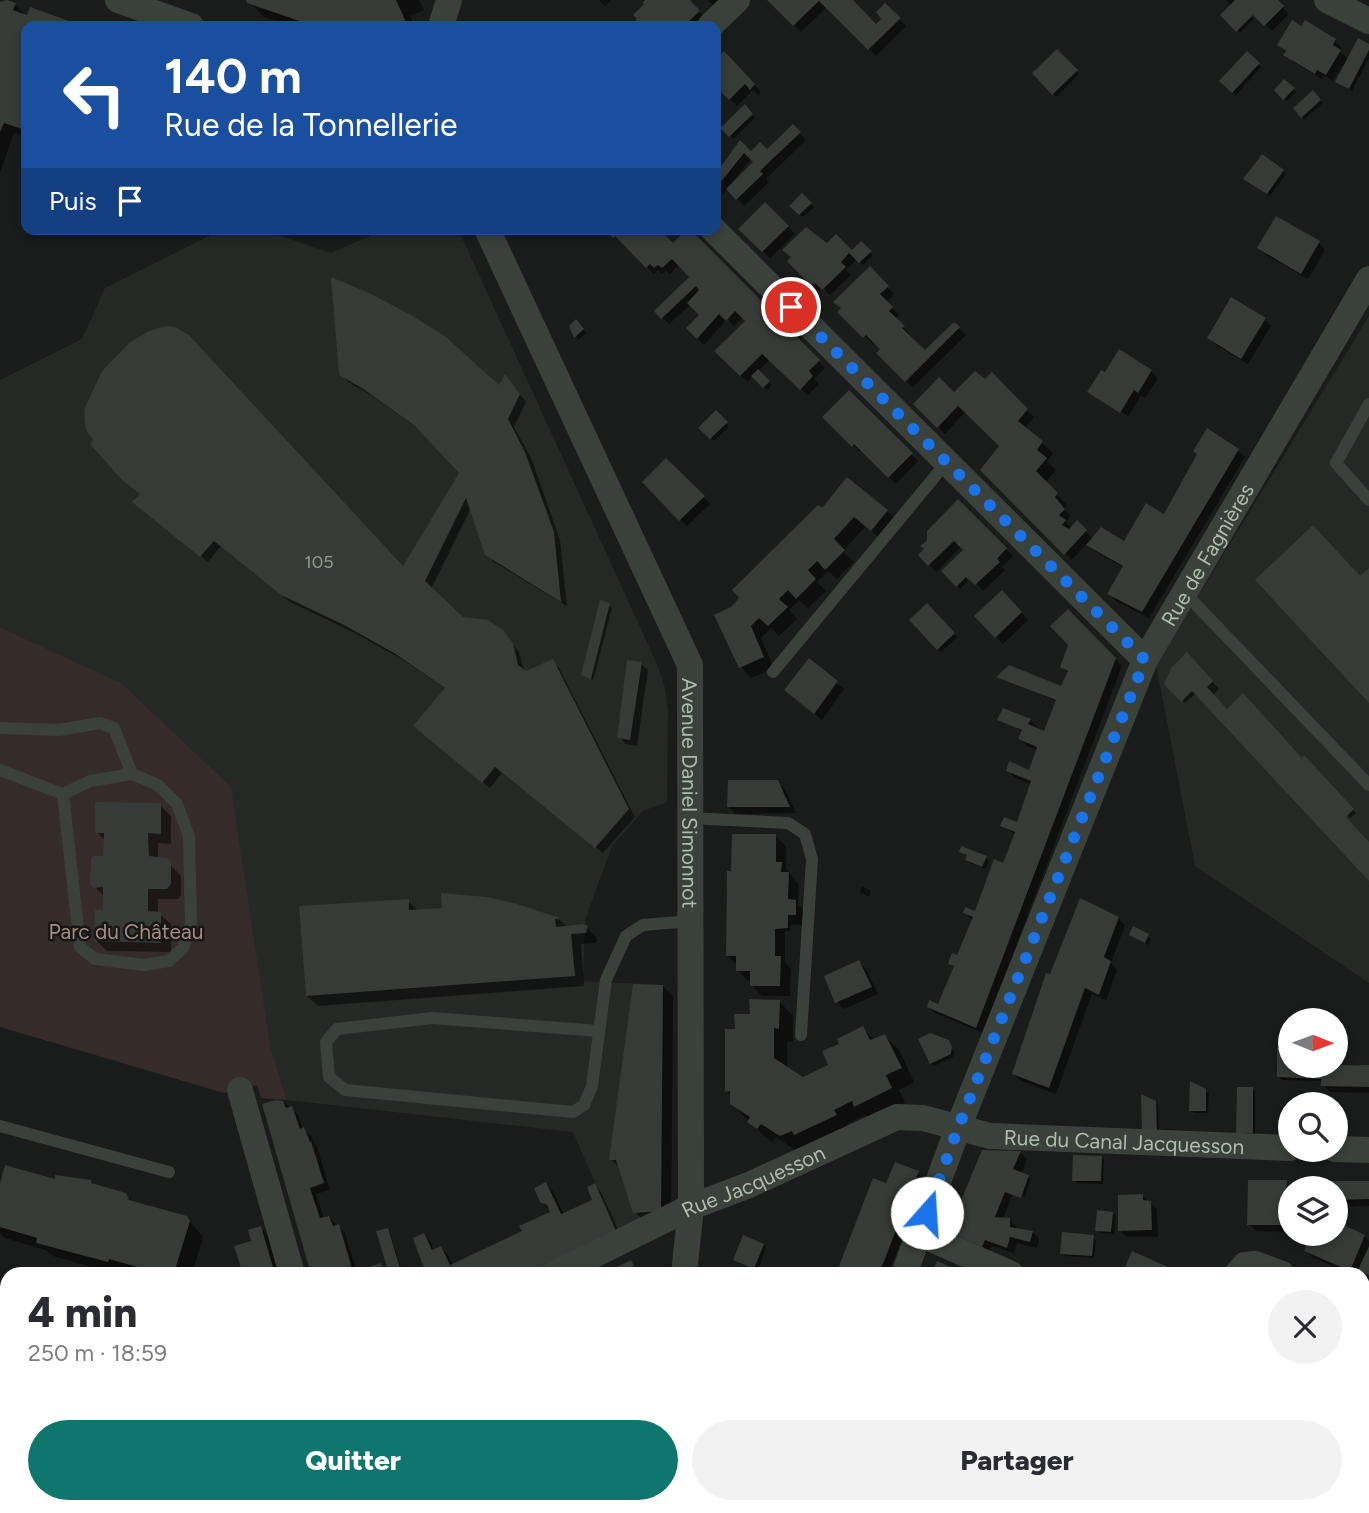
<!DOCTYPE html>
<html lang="fr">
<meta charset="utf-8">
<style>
body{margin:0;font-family:Figtree,sans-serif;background:#f2f2f3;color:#2b2b33;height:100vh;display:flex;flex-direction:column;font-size:26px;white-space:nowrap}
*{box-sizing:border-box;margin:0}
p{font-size:23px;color:#7c7c81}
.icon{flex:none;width:38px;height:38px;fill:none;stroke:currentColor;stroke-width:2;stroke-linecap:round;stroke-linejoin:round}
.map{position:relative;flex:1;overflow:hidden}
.side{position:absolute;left:0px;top:1267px;width:1370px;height:247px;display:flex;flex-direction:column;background:#fff;border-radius:21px 21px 0 0;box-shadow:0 4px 10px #0003}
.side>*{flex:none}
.top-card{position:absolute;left:21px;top:21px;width:700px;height:214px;border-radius:14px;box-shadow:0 4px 10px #0003;background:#1a4fa0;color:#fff;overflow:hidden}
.needle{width:46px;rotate:91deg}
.controls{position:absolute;left:1278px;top:1008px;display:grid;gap:14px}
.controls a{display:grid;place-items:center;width:70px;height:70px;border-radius:50%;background:#fff;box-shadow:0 4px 10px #0003;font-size:35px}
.pin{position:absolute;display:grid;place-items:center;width:60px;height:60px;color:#fff;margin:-30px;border:4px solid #fff;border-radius:50%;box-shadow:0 2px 7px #0007}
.me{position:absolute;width:77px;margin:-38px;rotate:19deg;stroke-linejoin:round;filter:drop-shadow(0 0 5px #0008)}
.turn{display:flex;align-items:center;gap:24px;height:147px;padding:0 28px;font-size:32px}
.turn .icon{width:91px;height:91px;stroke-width:2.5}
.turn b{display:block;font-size:49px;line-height:60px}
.then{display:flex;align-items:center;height:66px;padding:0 28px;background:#0003;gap:14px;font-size:26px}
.round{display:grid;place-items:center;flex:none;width:74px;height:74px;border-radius:37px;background:#f2f2f3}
.overview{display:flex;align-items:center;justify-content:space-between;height:119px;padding:0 28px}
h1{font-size:42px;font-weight:800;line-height:52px}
.cta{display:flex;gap:14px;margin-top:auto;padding:14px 28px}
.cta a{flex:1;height:80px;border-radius:42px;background:#0f766e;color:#fff;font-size:28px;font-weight:800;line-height:80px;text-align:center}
.cta a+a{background:#f2f2f3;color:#2b2b33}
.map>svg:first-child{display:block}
</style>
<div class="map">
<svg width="1369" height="1513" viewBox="0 0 1369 1513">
<rect width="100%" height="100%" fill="#191c1a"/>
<path fill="#252926" d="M223 229H260L331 253 386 229H458L657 664 665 688 668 712 667 802 643 811 612 846 585 920 583 981 663 985 661 1211 617 1233 573 1132 287 1100 270 1045 121 683 0 627V380L82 339 105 288Z
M1369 316V983L1195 866 1156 665Z
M1363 1326 1369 1329V1513H1208L1210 1507H1363Z"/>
<path fill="#352c29" d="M0 627 121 683 231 787 270 1045 287 1100 261 1098 257 1085 224 1093 0 1027Z"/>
<path fill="#0007" fill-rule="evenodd" d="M248 0H419L424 10 410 16 415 26H291L264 17Z
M599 0H611L605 6Z
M648 0H688L706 19 698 26H632L640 19Z
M708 0H725L716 8Z
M769 0H851L876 27 884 19 885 5 906 26 876 56 827 7 801 32Z
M1226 0H1236L1254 19 1240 33 1223 15 1232 6Z
M1240 0H1276L1289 14 1272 31Z
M0 4 15 5 27 17 31 9 78 26H26V136L14 133 0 172Z
M1306 22 1335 41 1342 48 1340 51 1349 60 1369 46V58L1352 91 1337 82 1345 67 1342 65 1333 81 1324 75 1322 79 1292 61 1279 45Z
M1057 52 1079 74 1056 97 1035 73Z
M723 54 761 92 758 95 753 90 737 106 716 85V75L719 72 716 69V61Z
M1247 54 1261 67 1236 95 1221 81Z
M1284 81 1296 92 1287 101 1276 90Z
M1312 93 1323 103 1305 119 1295 108Z
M745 107 755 118 733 139 722 128Z
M793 126 806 140 766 179 769 182 744 206 728 188 716 203V169L719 171 741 143 751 153 767 151ZM752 158 756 162 735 182 733 181Z
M1283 171 1286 174 1270 196 1248 181Z
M802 195 814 207 803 217 791 206Z
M765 204 795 234 770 258 741 229Z
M608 229 673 245 688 230 825 368 814 379 819 384 808 395 770 360 758 371 772 385 767 390 753 376 748 382 716 351 747 321 743 317 734 326 727 319 704 345 688 328 701 315 691 304 669 324 656 311 692 277 679 264 670 274 666 270 662 274 658 270 654 274Z
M861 243 873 255 863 265 857 259 846 270 851 275 830 295 823 288 819 291 789 261 852 252Z
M1319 243 1325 250 1308 279 1266 255 1259 248Z
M870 269 894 294 886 302 899 315 895 319 910 334 908 336 925 353 954 324 966 335 913 387 879 353 883 349 875 341 872 343 840 312Z
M1265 319 1271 326 1248 364 1216 345 1209 338Z
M576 322 586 333 578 340 571 326Z
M1151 371 1158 378 1145 398 1141 396 1127 418 1128 416 1094 395V397L1089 392Z
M341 374 500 387 511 383 526 402 514 427 532 460 560 540 567 606 494 562 487 554 471 508 431 589 462 619 509 639 519 652 525 674 552 661 559 668 635 817 603 853 502 773 490 788 422 733 446 689 403 660 353 632 290 602 221 546 208 562 141 509 403 569 462 473 423 432 371 395 348 382Z
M992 375 1034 417 1025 428 1053 453 1047 461 1056 470 1045 483 1067 505 1064 509 1071 516 1065 522 1072 528 1077 523 1093 539 1124 543 1165 516 1238 450 1245 457 1149 618 1116 601 1109 594 1124 568 1095 551 1087 543 1072 560 1035 522 1001 446 966 411 945 434 915 404 954 394 985 382Z
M849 392 918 461 896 484 862 450 860 452 825 417Z
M716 413 729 426 714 441 700 428Z
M666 460 710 504 687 526 644 482Z
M958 501 1013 556 1002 567 1005 570 983 591 955 561 953 563 968 581 960 589 943 571 965 550 962 546 936 572 920 555Z
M821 509 887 511 898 521 882 541 866 526 843 551 854 562 837 579 828 571 817 582 826 591 808 608 799 600 789 610 797 619 779 636 771 628 761 638 774 668 751 678 741 667 732 609Z
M1002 593 1028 620 1003 644 976 616Z
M609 605 612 608 593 680 583 674Z
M927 605 957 637 941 652 911 620Z
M1068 612 1122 666 983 1033 935 1013 928 1006 939 1007 955 968 950 963 958 958 972 920 965 913H976L1004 865 1016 835 1002 825 1018 824 1032 784 1015 778 1008 771 1030 772 1038 750 1027 746 1020 739 1023 731 999 720H1030L1037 727 1036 729 1045 733 1058 702 999 677 1062 689 1069 673 1062 667 1070 644Z
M1187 654 1219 689 1213 695 1227 711 1302 760 1304 757 1356 813 1350 818 1341 809 1339 812 1369 844V878L1196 693 1185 703 1166 684Z
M809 661 844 689 822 720 793 697Z
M641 664 648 670 637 746 626 744 619 737Z
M777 782 785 789 796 813 736 814 729 807Z
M160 805 171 816V844L158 843V858H164L181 876V895L178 899H158V913L171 924V952L107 951 96 940 105 912V897L95 887 105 858V841L97 832Z
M775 836 786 846V869L799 885 798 904 806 912V925H790V931H785V962L791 969 790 996H762L751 985 752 981H748L738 970 737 965 728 956Z
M961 851 986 858 989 861 985 869 970 863 967 860 969 856Z
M862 886 871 891 869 897 860 892Z
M408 901 418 911 516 906 560 920 568 928H587L597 939 596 943 581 944 584 986 318 1006 307 996Z
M1118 918 1125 925 1111 963 1117 970 1106 1000 1092 994 1056 1094 1021 1081 1014 1074 1051 977Z
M1134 929 1151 939 1148 945 1134 937Z
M859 962 866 969 878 994 844 1009 837 1002Z
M663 986 673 997 671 1221 646 1223 635 1212 621 1169 611 1159Z
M779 1001 793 1016V1042H787V1069L803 1078 831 1066 842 1045 863 1029 874 1040 885 1036 899 1050 914 1082 899 1090 905 1103 870 1120 866 1115 847 1124 850 1130 795 1150 776 1137 772 1142 763 1135 731 1103V1096L727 1091 737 1030 751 1016Z
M948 1042 954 1052 953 1057 934 1066 931 1063Z
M1290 1066 1369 1067V1093L1330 1092 1323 1085V1081L1282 1080 1279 1077Z
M1252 1088 1255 1091V1135H1241Z
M1205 1090 1209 1094 1208 1113H1194L1191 1110Z
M283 1102 298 1115 303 1129 311 1136 318 1150 330 1190 316 1194 324 1219 329 1217 345 1233 357 1272 380 1265 385 1274H313Z
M1155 1102 1158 1105 1159 1134H1146Z
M1020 1152 1027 1159 1021 1174 1031 1179 1025 1197 1013 1193 1003 1219H1009L1016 1226V1230L1033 1232 1039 1239 1037 1248 1017 1243 1014 1253 992 1246 989 1253 957 1239Z
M1101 1157 1104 1160 1103 1184 1077 1183 1074 1180Z
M896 1164 918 1173 925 1180 888 1274H838L887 1185Z
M56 1181 91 1182 95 1186 125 1195 134 1203 186 1217 203 1237 192 1274 123 1272 116 1274 53 1256 46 1250 5 1238 0 1233V1190Z
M1286 1182 1292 1188H1290V1232L1256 1231 1249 1224Z
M1311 1182H1369V1206L1335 1207V1188H1311Z
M546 1184 553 1191 564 1215 594 1201 595 1185 601 1192 623 1240 550 1274H428L424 1235 431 1242 434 1251 441 1248 448 1255 453 1265 524 1232 552 1213 541 1201Z
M1142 1196 1157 1209 1158 1237H1127L1120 1230Z
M1113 1214 1116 1216 1114 1234 1100 1233 1097 1230Z
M261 1228 268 1235 279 1274H244L253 1242Z
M387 1230 390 1233 403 1274H391Z
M1313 1234 1364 1236 1369 1241V1275L1360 1269 1358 1274H1351L1312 1257 1306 1250Z
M1093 1237 1096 1240 1094 1258 1065 1256 1062 1253Z
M763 1245 766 1248 758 1270 738 1262Z
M1192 1270 1202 1274H1190Z
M0 1408 7 1418V1467L0 1469Z
M7 1499V1507H149L150 1513H0V1506Z
M162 1507H176L177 1509 167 1512Z
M379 1507H422L424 1513H381Z
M458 1507H557L560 1510 559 1513H460Z
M667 1507H733L721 1513H670Z
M830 1507H883L896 1513H839Z"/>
<path fill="#363b37" d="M7 0 16 3 13 10 27 15 30 7 83 26H26V127L25 130 4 123 0 132V2Z
M246 0H396L406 22 398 26H314L247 3Z
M645 0H690L700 11 684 26H630L637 19 633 15 644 4 642 3Z
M767 0H853L876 24 881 19 876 12 885 3 901 18 868 50 819 1 793 26Z
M1235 0H1278L1284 6 1264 26 1253 15 1236 32 1220 15Z
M1292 20 1301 26 1305 20 1336 39 1333 45 1341 50 1326 75 1317 70 1315 74 1283 55 1286 51 1277 45Z
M1358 38 1369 44V50L1349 89 1335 82Z
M1057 49 1078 70 1052 95 1032 73Z
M724 51 755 84 750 90 745 84 729 100 716 87V59Z
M1247 51 1260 63 1232 93 1219 81Z
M1284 79 1295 88 1283 100 1274 90Z
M1313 90 1321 100 1301 118 1293 108Z
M745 104 753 114 729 137 720 128Z
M793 124 801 132 760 171 763 174 736 200 726 189 753 162 744 153 716 188V166L719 169 740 140 751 151 760 142 767 149Z
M1262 154 1284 170 1267 194 1243 179Z
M802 193 812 203 799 215 789 206Z
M765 202 789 226 762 252 738 229Z
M1276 216 1320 241 1301 274 1257 248Z
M806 227 827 243 836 234 852 250 861 241 872 251 859 263 849 253 841 262 846 267 822 290 815 283 811 286 787 261 791 257 782 250Z
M604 229H659L673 243 687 229H690L820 360 809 371 813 376 800 390 762 354 740 376 714 351 745 321 735 311 726 321 719 314 697 339 686 328 699 315 687 303 699 290 696 286 661 319 654 311 689 277 672 259 662 268 658 265 654 268 650 264 646 268 615 236 613 238Z
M870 266 889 286 880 294 893 307 889 311 905 326 902 328 925 350 954 322 960 327 905 382 876 353 880 349 866 335 863 338 837 312 841 308 833 302Z
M331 277 369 293 411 315 446 337 499 385 505 374 520 394 508 419 525 452 554 532 561 602 485 555 466 498 425 581 463 617 488 620 503 630 513 643 518 665 526 671 553 659 629 809 595 848 495 767 482 783 413 726 445 688 394 653 344 625 281 595 214 541 200 557 132 502 140 494 122 480 90 444 93 440 86 430 84 410 102 371 129 343 149 331 166 326 175 327 189 335 198 345 403 566 459 473 415 426 362 388 339 375Z
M1231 297 1266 318 1241 359 1207 338Z
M576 319 584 329 574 338 569 326Z
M1119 349 1152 370 1138 393 1134 390 1120 413 1087 392 1101 370 1105 372Z
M758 369 770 381 763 388 751 376Z
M975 371 985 379 992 372 1028 409 1018 421 1043 441 1037 450 1047 458 1036 471 1058 493 1055 497 1065 509 1059 515 1066 520 1062 525 1069 529 1077 520 1087 530 1064 555 980 470 999 446 958 406 937 428 913 404 939 377 954 392Z
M849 390 913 453 888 478 854 444 852 447 822 417Z
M716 410 728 422 710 439 698 428Z
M1207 428 1239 449 1142 612 1107 594 1123 566 1086 545 1101 527 1124 541 1146 503 1164 514 1197 454 1193 451Z
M666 458 705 496 679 521 642 482Z
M847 477 888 510 871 531 854 517 834 539 845 550 825 570 817 561 808 570 816 579 796 599 788 590 779 599 788 607 768 626 759 618 751 626 764 657 739 668 714 615 731 607 739 598 732 590 818 505 822 508Z
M958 499 1007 548 997 559 1000 562 975 585 966 577 956 587 941 571 963 550 954 541 928 566 918 555 924 549 920 546 927 541V531Z
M1313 525 1360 576 1369 568V703L1255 580Z
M1002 590 1022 612 995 638 974 616Z
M600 600 610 603 591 679 581 675Z
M927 603 955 633 937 650 909 620Z
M1068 609 1116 658 976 1028 927 1007 929 1000 938 1004 954 966 948 964 950 958 952 953 957 955 973 917 963 913 965 907 975 911 994 859 1003 863 1015 832 1000 826 1004 817 1017 822 1031 781 1006 771 1009 761 1029 770 1037 747 1018 739 1022 730 997 720 1003 708 1031 719 1028 724 1044 731 1056 700 996 677 1009 665 1061 686 1068 671 1060 667 1068 645 1050 626Z
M1187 652 1213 681 1207 687 1227 709 1243 693 1302 758 1304 755 1354 809 1346 817 1369 842V881L1192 691 1181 702 1164 684 1171 668Z
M809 658 838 681 814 714 784 690Z
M627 660 642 662 630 740 617 738Z
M728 780H778L790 807H727Z
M95 802 161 803V834L148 833 149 856 168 858 171 863V884L167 889H148V911L161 912V943L94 941 95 910H103V887L93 888 90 884 91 858 93 856H103L104 833H95Z
M732 834H776V862H782L781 872H789L788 899 796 900V915H788V928L775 929V956H781L780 986H750V971H736V956H726L727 871H731Z
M961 846 987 856 982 867 965 860 967 855 959 852Z
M441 893 487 897 517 904 560 918 555 919 556 927 583 924 588 926 586 933 571 934 575 976 306 996 299 906 409 899V910L442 908Z
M1080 898 1119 917 1104 957 1111 961 1099 995 1085 988 1049 1088 1012 1074 1046 973 1050 974Z
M1133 926 1149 934 1145 943 1129 935Z
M859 960 872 987 835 1003 824 976Z
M633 984 663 985 661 1211 633 1213 616 1160H609Z
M749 999 780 1000 779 1029 774 1028V1058L803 1077 828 1065 822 1051 839 1044 837 1039 863 1026 870 1040 885 1034 902 1068 886 1075 892 1088 854 1107 852 1101 834 1110 837 1115 794 1135 792 1131 780 1136 761 1124 757 1129 747 1122 750 1117 730 1104V1091L725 1092V1029H735L734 1014H750Z
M930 1033 949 1040 952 1047 951 1054 930 1064 918 1039Z
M1277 1048H1290V1066L1369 1065V1087L1321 1086V1079L1277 1077Z
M1190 1081 1206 1089V1111H1189Z
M1237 1087H1253V1133H1236Z
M1141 1094 1156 1101 1157 1132H1142Z
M275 1100 283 1101 286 1108 292 1106 300 1129 304 1127 310 1142 311 1141 324 1183 310 1188 320 1218 329 1216 333 1226 339 1224 353 1272 381 1263 384 1274H311L262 1104Z
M982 1150 1021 1151 1013 1169 1029 1175 1021 1198 1005 1192 995 1217 1010 1218V1227L1033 1231 1030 1242 1010 1237 1007 1248 985 1240 982 1247 948 1232Z
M1073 1155 1102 1156 1101 1181H1072Z
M895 1162 919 1171 879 1274H836L873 1178 886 1183Z
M5 1165 55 1179V1175L92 1180 91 1183 126 1193 129 1200 187 1216 190 1221 174 1273 162 1274 109 1259 108 1262 36 1243 37 1238 0 1227V1184Z
M1248 1180H1287L1286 1225H1247Z
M1310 1181H1369V1199L1335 1200V1188H1309Z
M546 1182 561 1214 592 1200 587 1187 595 1183 617 1233 528 1274H426L413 1238 424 1233 432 1250 441 1246 450 1265 522 1231 519 1226 550 1212 547 1205 540 1202 534 1188Z
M1143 1194V1200L1151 1201 1152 1230 1118 1231V1195Z
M1097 1210 1113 1212 1111 1232 1095 1231Z
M1335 1221 1365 1235 1350 1271 1304 1251 1311 1234H1335Z
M261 1226 275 1274H243L234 1246 251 1241 248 1230Z
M388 1228 397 1258 402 1274H389L376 1231Z
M1062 1232 1094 1235 1092 1256 1060 1254Z
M743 1235 764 1244 754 1269 733 1260Z
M1369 1246V1275L1358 1270Z
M1132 1251 1184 1274H1122Z
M631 1260 638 1274H602Z
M937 1261 967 1274H931Z
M0 1420 7 1441V1454L0 1456Z
M7 1495V1507H145L146 1511 137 1513H0V1504Z
M378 1507H418L420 1513H379Z
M456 1507H546L542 1513H458Z
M665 1507H714L702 1513H668Z
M831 1507H887L896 1510 895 1513H845Z"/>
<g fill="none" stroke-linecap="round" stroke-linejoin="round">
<path stroke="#3a413a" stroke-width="12" d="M1369 404 1336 463 1369 500
M1184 592 1369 785
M773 672 947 462
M0 728 59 730 100 723 114 728 132 774
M0 770 63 794 90 781 132 774 158 785 177 804 189 836 191 923 183 948 169 961 144 965 95 959 80 947 63 794
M690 818 788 823 805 834 812 859 801 1035
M599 1031 432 1018 337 1029 326 1042 329 1077 345 1090 573 1112 584 1105 592 1086 606 980 626 936 643 925 690 921
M0 1126 169 1172"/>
<g stroke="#3a413a" stroke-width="26">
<path d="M118 0 191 26"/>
<path d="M1327 0 1369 21"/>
<path d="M441 26 449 0"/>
<path d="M710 26 737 0"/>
<path id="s1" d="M487 229 690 665 691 1207 684 1274"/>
<path d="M713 229 1145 660"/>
<path d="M240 1090 292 1274"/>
<path d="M1335 1149 1369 1150"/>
<path d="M920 1234 1011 1274"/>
<path id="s2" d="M555 1274 691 1207 749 1185 897 1117 923 1118 990 1136 1290 1148"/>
<path id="s3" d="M904 1274 958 1128 1145 660 1369 279"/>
<path d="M1237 1274 1245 1265 1255 1264 1282 1274"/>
<path d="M1363 1309 1369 1311"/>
<path d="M0 1475 7 1473"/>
<path d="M359 1507 361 1513"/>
<path d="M585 1513 587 1507"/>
<path d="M761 1513 770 1507"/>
</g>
</g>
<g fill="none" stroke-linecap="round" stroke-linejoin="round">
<path stroke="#1a73e8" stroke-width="12" stroke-dasharray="0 21.6" d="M791 307 1145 660 958 1128 927 1213"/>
</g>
<g text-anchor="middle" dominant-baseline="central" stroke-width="5" stroke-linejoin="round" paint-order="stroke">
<g font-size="18" fill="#8f9c8e">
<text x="319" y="562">105</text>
</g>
<g font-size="21" fill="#adbcab" stroke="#141715">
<text stroke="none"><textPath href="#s3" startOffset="782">Rue de Fagnières</textPath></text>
<text stroke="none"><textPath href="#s1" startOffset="609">Avenue Daniel Simonnot</textPath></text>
<text stroke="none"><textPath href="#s2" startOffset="606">Rue du Canal Jacquesson</textPath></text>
<text stroke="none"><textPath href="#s2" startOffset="219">Rue Jacquesson</textPath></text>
</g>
<g font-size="21" fill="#a98a81" stroke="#141715">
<text x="126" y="931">Parc du Château</text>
</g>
</g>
</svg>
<div class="controls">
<a><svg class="needle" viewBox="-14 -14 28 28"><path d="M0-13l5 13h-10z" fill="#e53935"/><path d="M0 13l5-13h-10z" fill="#7c7c81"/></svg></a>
<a><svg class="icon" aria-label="search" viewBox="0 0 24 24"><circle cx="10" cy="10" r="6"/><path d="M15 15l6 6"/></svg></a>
<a><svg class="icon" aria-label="layers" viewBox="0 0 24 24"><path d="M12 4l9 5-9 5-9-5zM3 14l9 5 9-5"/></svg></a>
</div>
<div class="pin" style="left:791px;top:307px;background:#d93025"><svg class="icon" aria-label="arrive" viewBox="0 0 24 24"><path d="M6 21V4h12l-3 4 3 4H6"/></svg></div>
<svg class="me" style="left:927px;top:1213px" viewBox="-20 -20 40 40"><circle r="19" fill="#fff"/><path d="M0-13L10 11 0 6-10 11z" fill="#1a73e8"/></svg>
<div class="top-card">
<div class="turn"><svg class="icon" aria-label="left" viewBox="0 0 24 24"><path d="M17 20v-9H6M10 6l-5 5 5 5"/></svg><div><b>140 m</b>Rue de la Tonnellerie</div></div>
<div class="then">Puis<svg class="icon" aria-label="arrive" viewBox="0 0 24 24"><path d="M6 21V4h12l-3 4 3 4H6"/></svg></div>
</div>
<section class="side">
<div class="overview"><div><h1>4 min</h1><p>250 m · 18:59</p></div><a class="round"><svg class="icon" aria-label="close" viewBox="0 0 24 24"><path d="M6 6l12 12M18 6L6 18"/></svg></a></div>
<div class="cta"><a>Quitter</a><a>Partager</a></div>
</section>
</div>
